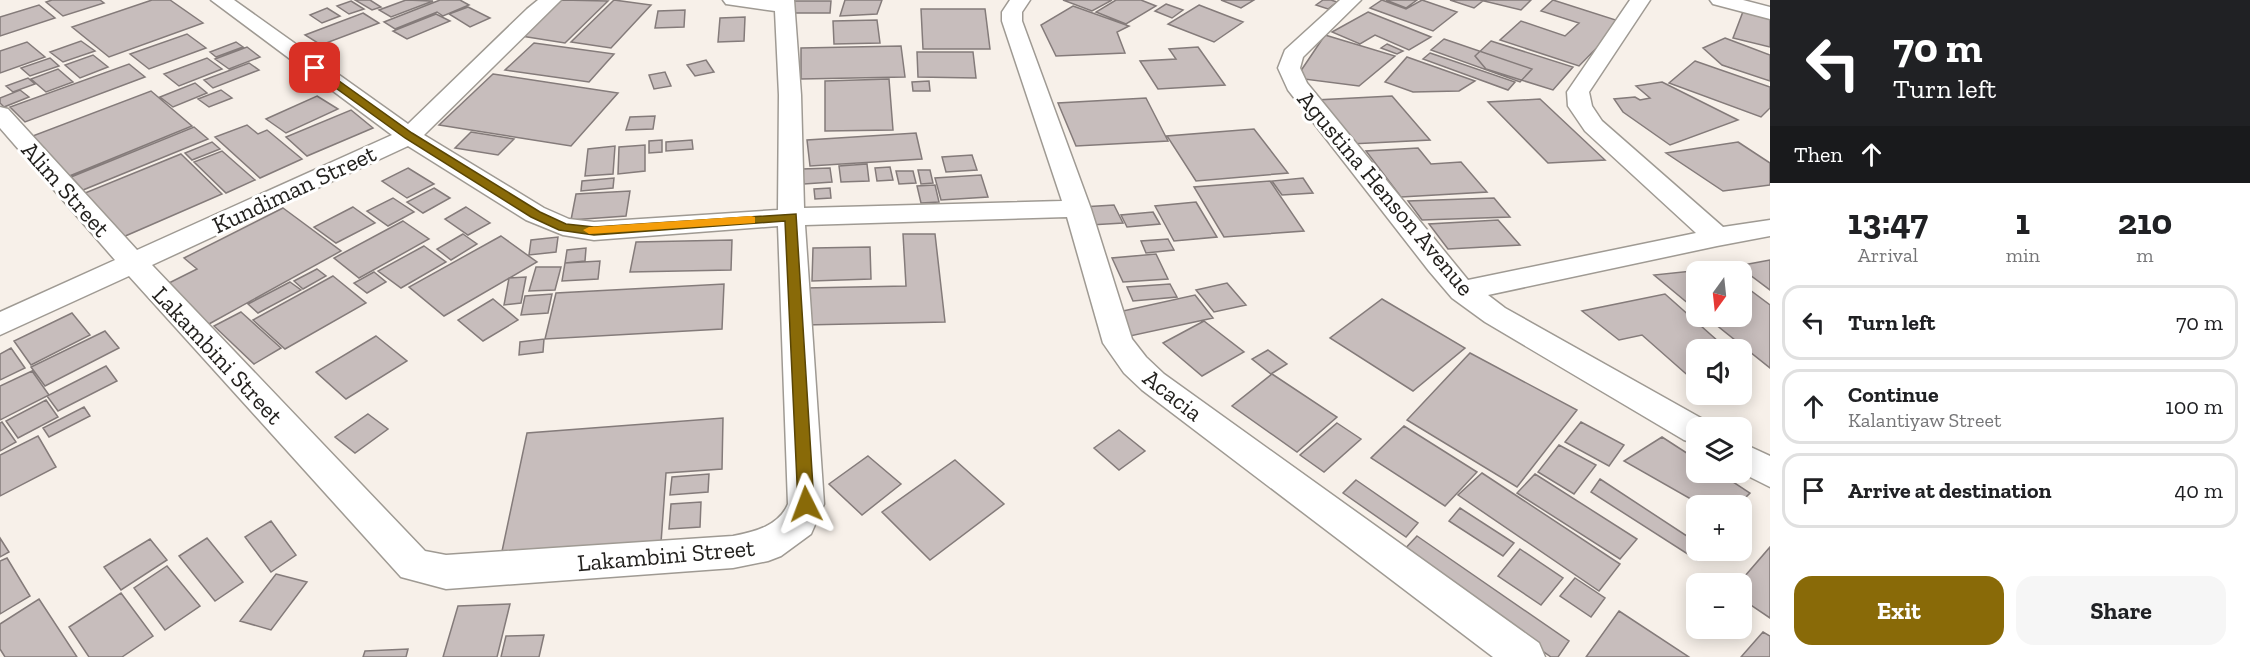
<!DOCTYPE html>
<meta charset="utf-8">
<style>
body{margin:0;font-family:"Zilla Slab",serif;background:#f6f6f6;color:#202124;height:100vh;display:flex;flex-direction:column;font-size:22px;white-space:nowrap}
*{box-sizing:border-box;margin:0}
p{font-size:20px;color:#757577}
.icon{flex:none;width:33px;height:33px;fill:none;stroke:currentColor;stroke-width:2;stroke-linecap:round;stroke-linejoin:round}
.map{position:relative;flex:1;overflow:hidden}
.drawer{display:flex;flex-direction:column;background:#fff;width:480px}
.drawer>*{flex:none}
.hud{background:#202124;color:#fff;overflow:hidden}
.needle{width:39px;rotate:195deg}
.fabs{position:absolute;left:1686px;top:261px;display:grid;gap:12px}
.fabs a{display:grid;place-items:center;width:66px;height:66px;border-radius:12px;background:#fff;box-shadow:0 3px 15px #0003;font-size:30px}
.pin{position:absolute;display:grid;place-items:center;width:51px;height:51px;color:#fff;margin:-26px;border-radius:12px;box-shadow:0 3px 9px #0006}
.me{position:absolute;width:66px;margin:-33px;rotate:357deg;stroke-linejoin:round;filter:drop-shadow(0 0 4px #0008)}
.turn{display:flex;align-items:center;gap:21px;height:126px;padding:0 24px;font-size:27px}
.turn .icon{width:78px;height:78px;stroke-width:2.5}
.turn b{display:block;font-size:42px;line-height:51px}
.then{display:flex;align-items:center;height:57px;padding:0 24px;background:#0003;gap:12px;font-size:22px}
.eta{display:flex;justify-content:space-evenly;align-items:center;height:102px;text-align:center}
.eta b{font-size:36px;font-weight:700;line-height:42px}
.cta{display:flex;gap:12px;margin-top:auto;padding:12px 24px}
.cta a{flex:1;height:69px;border-radius:18px;background:#896a08;color:#fff;font-size:24px;font-weight:700;line-height:69px;text-align:center}
.cta a+a{background:#f6f6f6;color:#202124}
ul{padding:0;list-style:none}
li{display:flex;align-items:center;gap:18px;height:75px;margin:0 12px 9px;padding:0 12px;border:3px solid #e0e0e0;border-radius:18px}
li div{flex:1}
li b{display:block;font-size:22px}
li em{font-style:normal}
main{display:flex;flex:1;min-height:0}
.map>svg:first-child{display:block}
</style>
<main>
<div class="map">
<svg width="1770" height="657" viewBox="0 0 1770 657">
<rect width="100%" height="100%" fill="#f7f0e9"/>
<path fill="#c7bdbc" stroke="#847b7a" stroke-width="1.5" d="M52 0H100L104 3 63 16 46 2Z
M152 0H170L203 23 109 57 72 27Z
M355 0H370L381 7 372 10Z
M406 0 433 1 391 17 379 10Z
M440 0H460L469 5 443 16 437 12 395 29 384 22Z
M561 0 608 1 565 43 521 36Z
M614 0 651 5 611 48 571 42Z
M845 0H882L877 14 840 16Z
M1063 0H1112L1092 11Z
M1116 0H1141L1156 6 1126 24 1096 12Z
M1221 0H1254L1241 8Z
M1323 0H1331L1337 2 1328 9 1316 5Z
M1382 0 1406 9 1422 0 1457 12 1433 31 1370 8Z
M1386 0H1417L1406 8Z
M1450 0H1484L1474 8Z
M1480 0H1531L1521 10Z
M1553 0 1622 22 1579 66 1500 40 1521 21 1565 36 1579 23 1541 11Z
M351 1 364 9 349 14 337 6Z
M793 1H831L830 13H791Z
M1166 4 1183 10 1172 18 1155 11Z
M39 5 55 18 0 36V17Z
M1199 5 1243 22 1214 42 1168 24Z
M1073 6 1129 26 1117 32 1125 53 1056 56 1041 25Z
M468 7 490 18 470 27 449 14Z
M327 8 340 16 322 23 310 15Z
M921 9H985L990 49H923Z
M1744 9 1770 16V47L1733 38Z
M685 10 684 27 655 28 658 11Z
M1368 12 1431 37 1409 50 1375 35 1360 44 1332 32Z
M363 13 379 23 321 45 305 35Z
M436 14 450 21 407 39 393 31Z
M745 17 744 41 718 42 720 18Z
M877 20 880 43 834 44 833 21Z
M187 34 206 48 149 69 130 54Z
M1325 35 1395 56 1359 86 1296 78Z
M1725 38 1770 55V81L1722 65 1703 48Z
M1444 39 1532 69 1520 82 1431 50Z
M81 41 95 51 63 62 50 52Z
M1491 41 1573 67 1553 90 1486 69 1475 56Z
M27 42 45 57 0 73V51Z
M236 42 243 47 216 57 210 52Z
M534 43 614 54 589 82 505 70Z
M1387 44 1403 51 1397 54 1381 48Z
M901 46 905 77 801 79V48Z
M247 47 260 57 229 69 215 59Z
M1198 47 1225 85 1158 89 1140 61 1176 59 1169 49Z
M917 52H973L976 78 918 77Z
M1430 53 1515 82 1508 90 1423 59Z
M93 55 108 67 80 78 65 65Z
M1407 57 1475 81 1459 91 1413 92 1385 82Z
M50 58 59 66 30 76 21 68Z
M207 58 222 69 179 86 164 74Z
M706 60 714 72 695 76 687 65Z
M1695 61 1770 87V108L1761 117 1669 83Z
M249 63 259 70 213 88 204 80Z
M129 64 145 77 25 122 10 107Z
M58 69 73 82 46 92 31 79Z
M665 72 671 86 654 89 649 75Z
M493 74 618 93 571 146 439 125Z
M28 78 35 84 13 92 6 86Z
M889 79 893 130 825 131V81Z
M929 81 930 91H913L912 82Z
M1662 82 1738 120 1670 145 1623 112 1614 99 1635 97 1640 100 1650 98 1636 86Z
M195 83 207 93 173 107 160 97Z
M20 90 29 97 4 107 0 103V98Z
M221 90 232 98 209 107 198 99Z
M151 91 192 126 67 177 30 137Z
M317 96 338 109 286 133 266 119Z
M1392 96 1430 140 1350 144 1316 100Z
M1146 98 1168 141 1076 146 1058 103Z
M1540 99 1605 160 1548 163 1488 102Z
M351 110 373 128 307 156 286 137Z
M655 116 653 129 626 130 630 117Z
M247 125 258 134 267 130 302 159 260 178 215 137Z
M194 127 208 139 83 190 71 177Z
M1254 129 1288 173 1196 181 1167 136Z
M471 132 514 139 498 155 455 148Z
M916 133 922 159 810 166 807 140Z
M662 140V152L649 153V141Z
M692 140 693 149 666 151V142Z
M212 142 220 149 192 160 185 153Z
M1738 142 1770 163V185L1723 191 1666 153Z
M645 145V171L618 174 619 147Z
M615 146 613 174 585 176 588 149Z
M1418 148 1431 164 1461 162 1487 192 1401 197 1366 151Z
M222 151 255 180 226 193 194 162Z
M181 154 222 194 123 237 85 193Z
M972 155 977 170 946 172 942 157Z
M867 164 869 181 841 182 839 166Z
M890 167 893 180 877 181 875 168Z
M408 168 434 184 407 198 382 181Z
M830 168 832 182 804 184 802 169Z
M918 170H930L933 183 921 184Z
M896 171H913L916 183 899 184Z
M981 175 988 197 941 200 935 178Z
M614 178 613 188 581 191 582 181Z
M1303 178 1313 193 1282 195 1272 181Z
M1270 181 1304 231 1224 237 1194 187Z
M935 185 939 202 921 203 917 186Z
M434 188 450 198 423 213 407 202Z
M830 188 831 198 815 199 814 189Z
M630 191 626 216 571 220 576 194Z
M393 198 414 212 388 226 367 211Z
M1494 198 1510 217 1422 220 1408 201Z
M1196 202 1217 237 1174 241 1155 206Z
M1114 205 1123 223 1090 225 1082 207Z
M353 207 375 223 336 243 314 227Z
M466 207 490 223 468 235 445 219Z
M283 208 341 251 209 324 165 285 197 269 184 258Z
M1153 212 1160 224 1127 227 1121 215Z
M1498 220 1520 245 1448 249 1429 224Z
M403 221 429 239 359 278 334 258Z
M463 234 477 244 451 260 437 249Z
M903 234H935L945 322 804 325 805 288 906 286Z
M501 236 537 262 444 316 409 287Z
M558 237 556 252 529 255 531 240Z
M1168 239 1174 250 1146 253 1141 241Z
M732 240 731 270 630 272 636 242Z
M424 246 446 262 401 288 378 271Z
M870 247 871 279 812 281 813 248Z
M586 248 585 261 565 263 567 250Z
M1156 254 1168 279 1123 282 1112 258Z
M1770 260V290L1738 266Z
M600 261 598 279 562 281 565 263Z
M536 267H561L555 290 529 291Z
M1721 268 1725 272H1696V310L1654 275Z
M317 269 326 276 303 289 294 281Z
M374 272 386 282 367 293 354 283Z
M333 276 366 303 285 349 253 320Z
M526 277 521 303 504 305 509 278Z
M290 282 301 290 258 313 248 304Z
M1227 283 1246 305 1214 312 1196 290Z
M724 284 722 329 545 339 556 293Z
M1170 284 1177 297 1133 301 1127 287Z
M1742 284 1770 305V368L1705 316H1742Z
M552 294 548 313 521 315 525 296Z
M1665 294 1728 350H1696V379L1693 380 1642 335 1619 340 1582 311Z
M1195 295 1213 318 1130 336 1114 313Z
M493 299 518 320 483 341 458 320Z
M1382 299 1465 348 1413 391 1330 338Z
M241 312 281 348 254 364 214 326Z
M72 313 90 335 31 365 14 341Z
M1204 321 1244 352 1202 376 1163 343Z
M105 331 119 348 45 386 31 367Z
M376 336 407 361 346 399 316 372Z
M544 339 543 352 519 355 520 342Z
M11 348 25 368 0 380V354Z
M1268 350 1287 364 1271 374 1252 359Z
M1470 353 1577 410 1517 487 1407 420Z
M106 366 117 381 58 411 47 396Z
M32 371 49 395 0 420V386Z
M1272 374 1337 417 1297 452 1232 406Z
M46 400 58 417 18 438 6 421Z
M84 407 90 416 49 437 43 428Z
M368 414 388 429 355 453 335 437Z
M723 418 722 469 666 473 661 543 501 556 527 433Z
M2 422 16 442 0 451V423Z
M1581 422 1624 445 1609 466 1565 442Z
M1337 423 1361 439 1324 472 1300 455Z
M1404 426 1477 472 1445 506 1371 458Z
M1119 430 1145 451 1119 470 1094 448Z
M38 436 56 467 0 496V455Z
M1662 437 1696 459V472H1718L1750 493 1737 506H1703L1624 461Z
M1559 445 1596 465 1574 494 1538 472Z
M868 456 901 484 862 515 829 484Z
M955 460 1004 504 930 560 882 512Z
M1482 473 1620 564 1599 591 1458 495Z
M709 474 708 492 670 495 672 477Z
M1535 474 1637 539 1620 559 1517 493Z
M1600 479 1696 542V550H1707L1697 560 1591 492Z
M1356 480 1418 523 1406 537 1343 493Z
M701 502 700 527 669 529 671 504Z
M1460 508 1514 543 1503 556 1449 521Z
M271 521 296 555 271 572 245 537Z
M1417 536 1569 641 1558 657H1551L1402 552Z
M0 538 9 552 0 557Z
M207 538 243 582 215 601 179 556Z
M150 539 167 560 121 590 104 567Z
M1770 547V618L1742 599V584H1738Z
M1520 549 1563 578 1541 605 1498 576Z
M7 558 30 596 0 614V561Z
M167 566 200 606 165 630 134 588Z
M276 574 307 582 271 630 240 621Z
M1575 578 1605 598 1591 617 1560 596Z
M121 593 153 636 122 657H89L69 627Z
M39 599 77 657H5L0 649V624Z
M510 604 497 657H443L458 606Z
M1619 611 1689 657H1586Z
M1763 632 1770 636V657H1741Z
M544 635 539 657H501L506 636Z
M408 649 406 657H363L365 651Z"/>
<g fill="none" stroke-linecap="round" stroke-linejoin="round">
<g stroke="#9f9a93" stroke-width="3">
<path id="minor" d="M211 0H234L408 124 527 9 538 0H561L424 135 544 208 569 219 594 222 778 210 779 95 775 11 726 4 723 0H794L801 95 804 208 1062 201 1002 21V12L1010 0H1030L1022 12V21L1091 209 1132 339 1146 357 1164 374 1539 643 1545 657H1493L1142 390 1124 373 1103 343 1067 217 805 225 824 504 811 534 781 556 768 561 733 568 446 589 401 577 129 276 0 335V312L115 260 0 128V107L8 109 137 250 392 135ZM408 146 526 220 563 235 594 240 778 226 788 504C779 526 754 532 733 536L446 555 425 551 152 265Z
M1340 0H1361L1303 57 1300 68 1307 83 1468 280 1696 233 1585 131 1568 106 1567 92 1630 0H1650L1589 92 1592 106 1602 121 1723 227 1770 220V236L1717 246 1488 295 1505 308 1708 422 1711 428H1696V444L1684 440 1485 322 1452 298 1429 271 1288 90 1278 68 1285 50Z
M1710 0H1743L1770 7V19L1713 4Z
M1742 443 1770 456V487L1740 472Z"/>
</g>
<use href="#minor" fill="#fff" fill-rule="evenodd"/>
</g>
<path fill="#896a08" stroke="#594505" stroke-width="1.5" d="M311 66H318L412 133 540 212 566 224 594 227 796 214 814 504 812 509 806 511 801 509 798 504 785 221 594 235 559 230 531 217 405 138 311 70Z"/>
<path fill="#f59e0b" d="M751 216 755 217V223L589 234 583 230 589 227Z"/>
<g text-anchor="middle" dominant-baseline="central" stroke-width="6" stroke-linejoin="round" paint-order="stroke">
<g font-size="24" fill="#23211e" stroke="#fff">
<text transform="translate(66 189) rotate(48)">Alim Street</text>
<text transform="translate(294 189) rotate(-25)">Kundiman Street</text>
<text transform="translate(1386 193) rotate(50)">Agustina Henson Avenue</text>
<text transform="translate(218 355) rotate(47)">Lakambini Street</text>
<text transform="translate(1173 395) rotate(38)">Acacia</text>
<text transform="translate(666 555) rotate(-5)">Lakambini Street</text>
</g>
</g>
</svg>
<div class="fabs">
<a><svg class="needle" viewBox="-14 -14 28 28"><path d="M0-13l5 13h-10z" fill="#e53935"/><path d="M0 13l5-13h-10z" fill="#757577"/></svg></a>
<a><svg class="icon" aria-label="sound" viewBox="0 0 24 24"><path d="M4 9h4l5-4v14l-5-4H4zM17 9q2 3 0 6"/></svg></a>
<a><svg class="icon" aria-label="layers" viewBox="0 0 24 24"><path d="M12 4l9 5-9 5-9-5zM3 14l9 5 9-5"/></svg></a>
<a>+</a>
<a>−</a>
</div>
<div class="pin" style="left:315px;top:68px;background:#d93025"><svg class="icon" aria-label="arrive" viewBox="0 0 24 24"><path d="M6 21V4h12l-3 4 3 4H6"/></svg></div>
<svg class="me" style="left:806px;top:504px" viewBox="-20 -20 40 40"><path d="M0-17L14 15 0 8-14 15z" fill="#896a08" stroke="#fff" stroke-width="4"/></svg>
</div>
<section class="drawer">
<div class="hud">
<div class="turn"><svg class="icon" aria-label="left" viewBox="0 0 24 24"><path d="M17 20v-9H6M10 6l-5 5 5 5"/></svg><div><b>70 m</b>Turn left</div></div>
<div class="then">Then<svg class="icon" aria-label="ahead" viewBox="0 0 24 24"><path d="M12 20V5M6 11l6-6 6 6"/></svg></div>
</div>
<div class="eta">
<div><b>13:47</b><p>Arrival</p></div>
<div><b>1</b><p>min</p></div>
<div><b>210</b><p>m</p></div>
</div>
<ul>
<li><svg class="icon" aria-label="left" viewBox="0 0 24 24"><path d="M17 20v-9H6M10 6l-5 5 5 5"/></svg><div><b>Turn left</b></div><em>70 m</em></li>
<li><svg class="icon" aria-label="ahead" viewBox="0 0 24 24"><path d="M12 20V5M6 11l6-6 6 6"/></svg><div><b>Continue</b><p>Kalantiyaw Street</p></div><em>100 m</em></li>
<li><svg class="icon" aria-label="arrive" viewBox="0 0 24 24"><path d="M6 21V4h12l-3 4 3 4H6"/></svg><div><b>Arrive at destination</b></div><em>40 m</em></li>
</ul>
<div class="cta"><a>Exit</a><a>Share</a></div>
</section>
</main>
